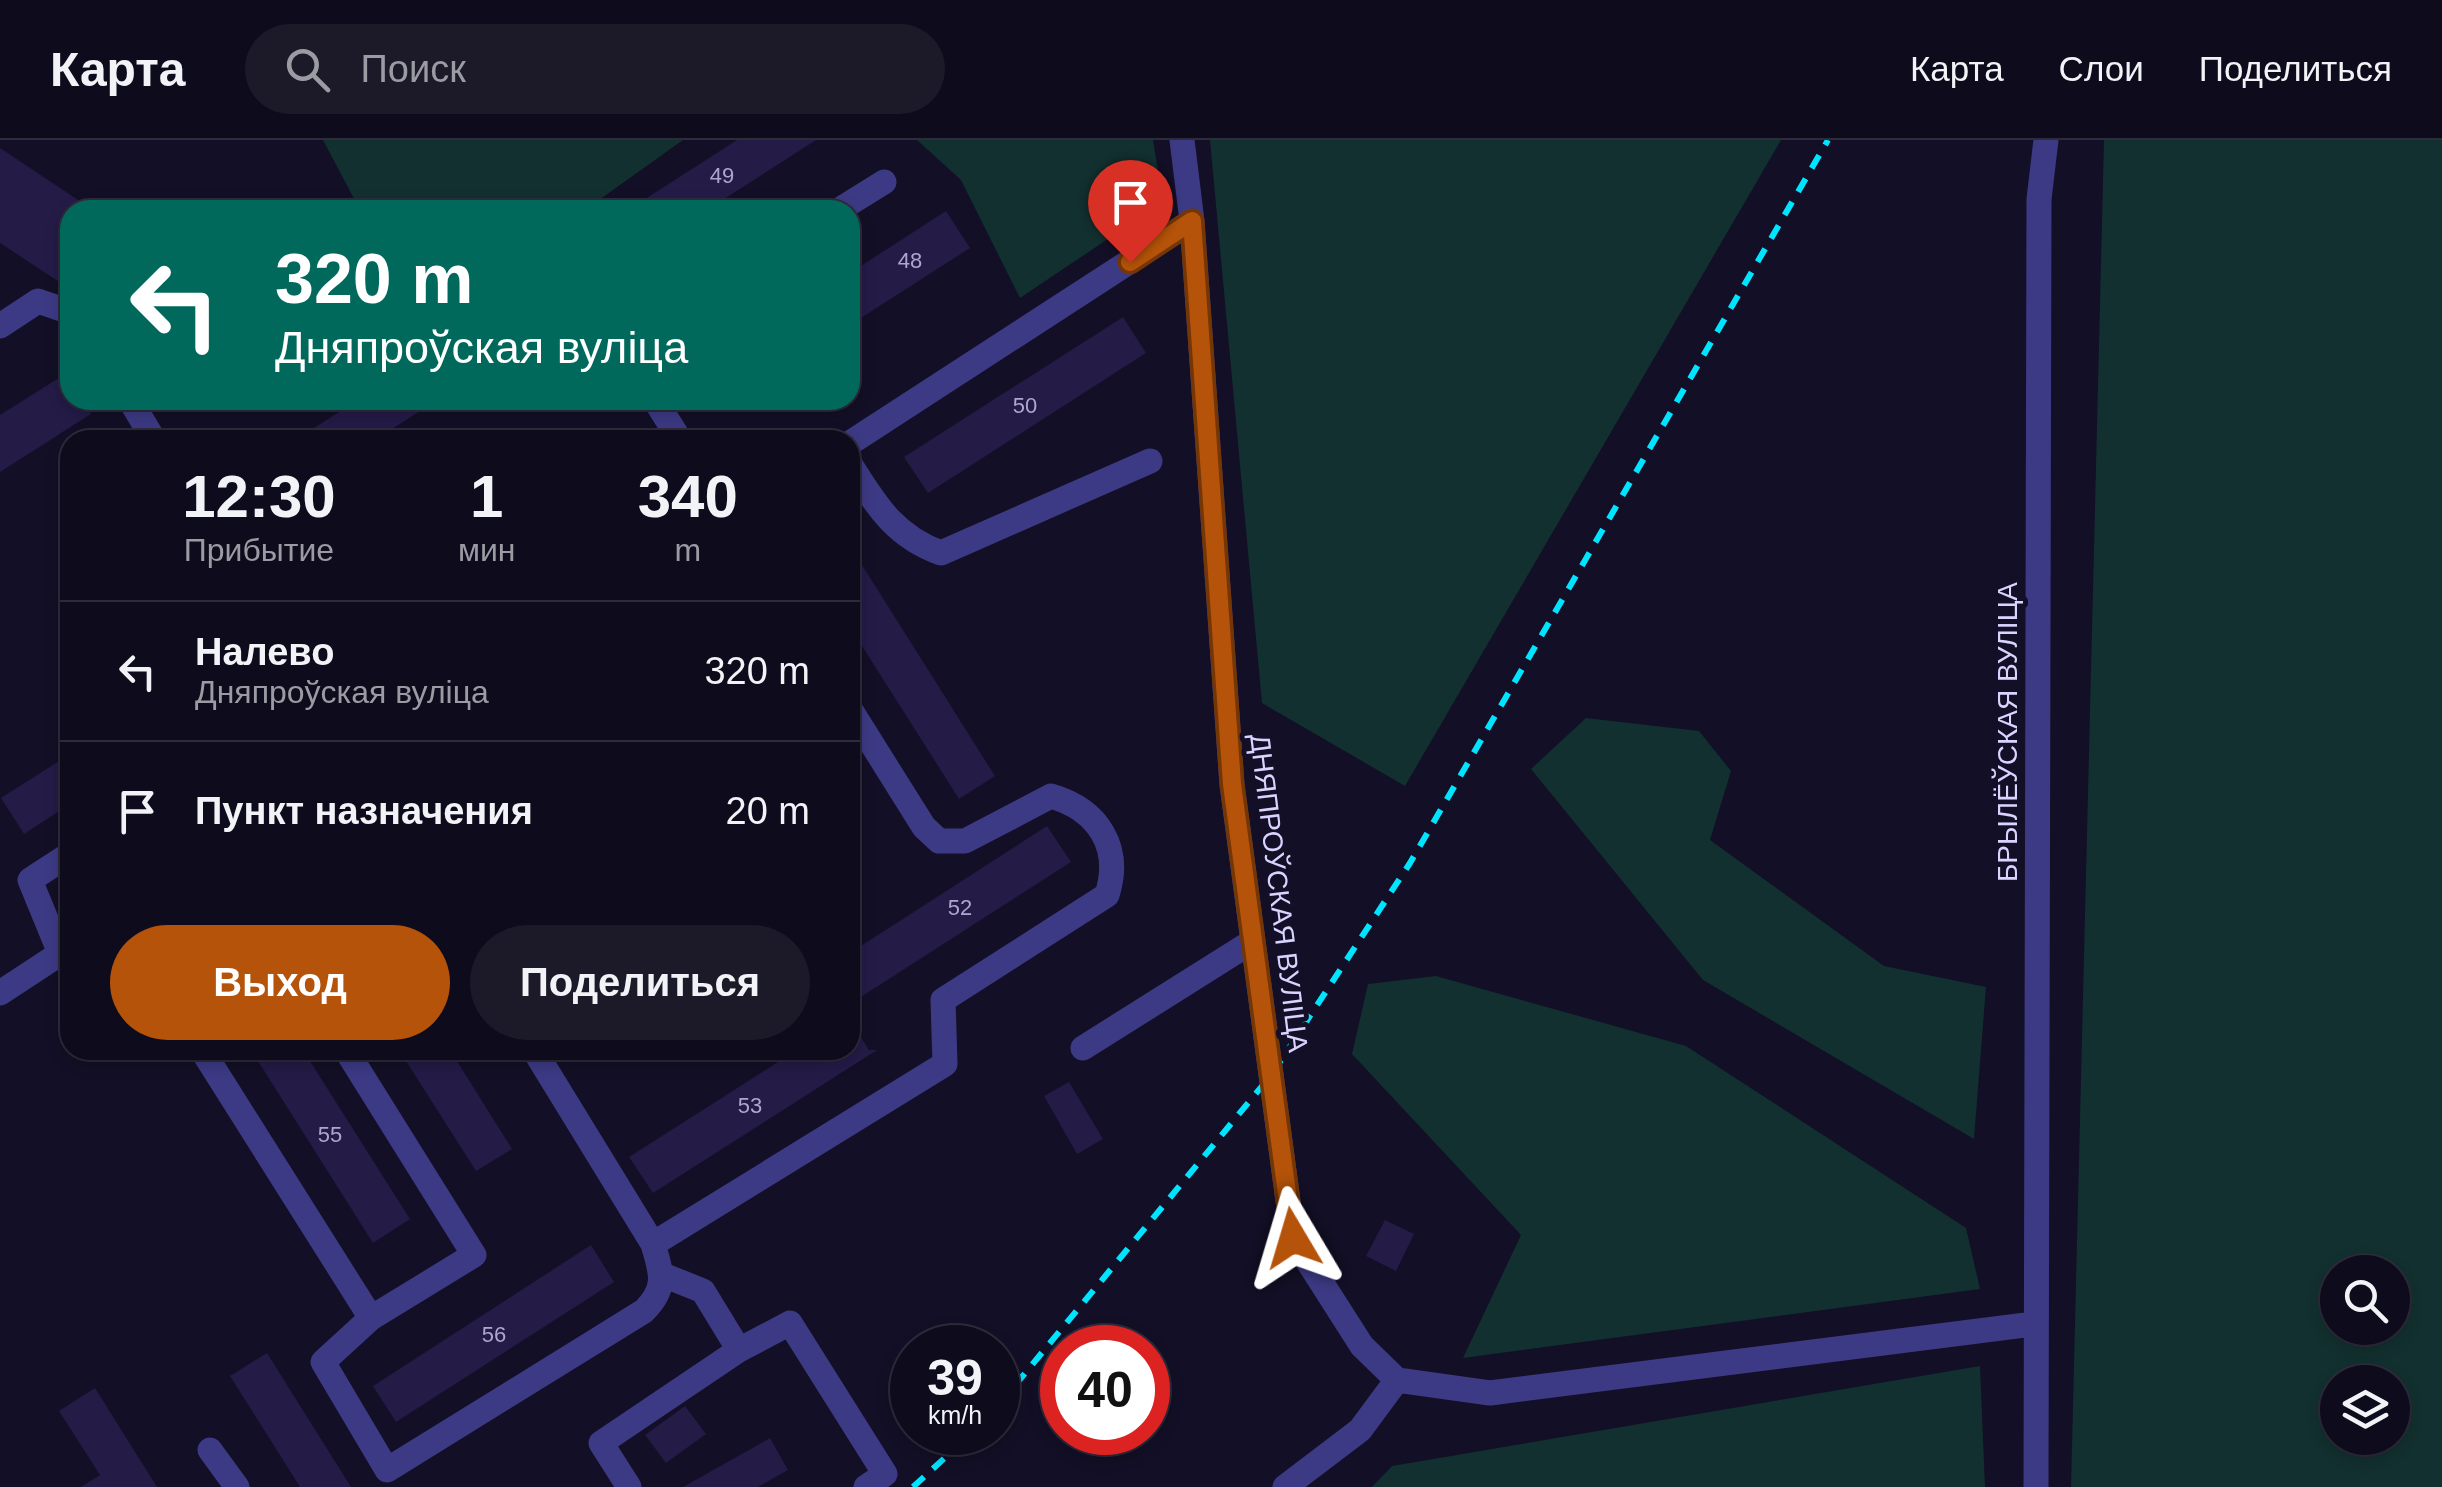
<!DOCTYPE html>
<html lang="ru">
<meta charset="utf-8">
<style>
body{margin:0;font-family:Arial,sans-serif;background:#1c1929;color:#f1f3f6;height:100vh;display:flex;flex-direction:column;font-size:38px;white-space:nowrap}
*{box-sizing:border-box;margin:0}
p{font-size:32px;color:#9b9ba3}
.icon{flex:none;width:55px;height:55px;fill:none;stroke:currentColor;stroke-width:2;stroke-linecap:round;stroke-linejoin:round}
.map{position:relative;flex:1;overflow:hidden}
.drawer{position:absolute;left:60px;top:290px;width:800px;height:630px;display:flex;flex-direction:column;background:#0e0b1c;border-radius:30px;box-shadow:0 5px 15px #0003,0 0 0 2px #2e2b3b}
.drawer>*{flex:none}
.banner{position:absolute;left:60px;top:60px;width:800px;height:210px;border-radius:30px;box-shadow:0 5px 15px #0003,0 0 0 2px #2e2b3b;background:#00695c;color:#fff;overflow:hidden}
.tools{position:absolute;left:2320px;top:1115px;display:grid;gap:20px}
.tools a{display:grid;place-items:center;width:90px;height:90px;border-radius:50%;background:#0e0b1c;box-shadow:0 5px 15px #0003,0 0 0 2px #2e2b3b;font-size:50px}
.speed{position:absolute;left:890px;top:1185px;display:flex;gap:20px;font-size:50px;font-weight:700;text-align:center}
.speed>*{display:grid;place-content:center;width:130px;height:130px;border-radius:50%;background:#0e0b1c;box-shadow:0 5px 15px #0003,0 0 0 2px #2e2b3b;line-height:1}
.speed small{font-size:25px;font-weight:400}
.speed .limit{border:15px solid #d22;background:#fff;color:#111}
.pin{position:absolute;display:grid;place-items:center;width:85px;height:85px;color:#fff;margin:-102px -42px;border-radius:50% 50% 50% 0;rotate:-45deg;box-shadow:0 0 10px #0007}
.pin .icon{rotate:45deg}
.me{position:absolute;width:110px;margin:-55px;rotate:353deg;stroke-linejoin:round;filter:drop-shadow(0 0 8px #0008)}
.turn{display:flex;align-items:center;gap:35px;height:210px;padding:0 50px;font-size:45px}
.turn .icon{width:130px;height:130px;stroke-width:2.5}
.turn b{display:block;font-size:70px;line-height:85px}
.eta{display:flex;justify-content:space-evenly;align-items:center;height:170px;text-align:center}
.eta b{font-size:60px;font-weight:700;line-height:70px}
.action{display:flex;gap:20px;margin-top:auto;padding:20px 50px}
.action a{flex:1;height:115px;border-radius:60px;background:#b45309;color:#fff;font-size:40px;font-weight:700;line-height:115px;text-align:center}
.action a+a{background:#1c1929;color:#f1f3f6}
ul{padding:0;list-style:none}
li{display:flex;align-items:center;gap:30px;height:140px;padding:0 50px;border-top:2px solid #2e2b3b}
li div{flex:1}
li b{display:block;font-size:38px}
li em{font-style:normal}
header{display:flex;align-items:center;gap:60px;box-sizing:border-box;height:140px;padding:0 50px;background:#0e0b1c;border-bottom:2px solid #2e2b3b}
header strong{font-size:48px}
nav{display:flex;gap:55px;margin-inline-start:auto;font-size:35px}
.search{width:700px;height:90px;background:#1c1929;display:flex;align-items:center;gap:25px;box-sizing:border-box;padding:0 35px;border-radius:55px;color:#9b9ba3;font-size:38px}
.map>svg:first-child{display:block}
</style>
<header>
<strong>Карта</strong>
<div class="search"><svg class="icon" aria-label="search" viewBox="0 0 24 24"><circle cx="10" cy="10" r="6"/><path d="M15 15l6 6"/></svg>Поиск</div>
<nav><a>Карта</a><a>Слои</a><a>Поделиться</a></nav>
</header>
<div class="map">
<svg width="2442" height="1347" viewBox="0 0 2442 1347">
<rect width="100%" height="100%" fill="#130f26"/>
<path fill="#12302f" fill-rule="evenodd" d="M323 0H683L585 70H360Z
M917 0H1153L1163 62 1020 158 961 40Z
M1210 0H1781L1405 646 1262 563Z
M2104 0H2442V1347H2071ZM2392 1132V1188H2338V1132ZM2392 1242V1298H2338V1242Z
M1586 578 1699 591 1731 631 1710 700 1884 826 1986 847 1974 999 1703 840 1531 629Z
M1436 836 1686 906 1966 1088 1980 1149 1463 1218 1521 1095 1352 914 1368 844Z
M1980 1226 1985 1347H1372L1392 1326Z"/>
<path fill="#241b47" d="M737 0H816L707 70H628Z
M0 8 93 70H70V149L0 103Z
M946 71 970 108 850 185V133Z
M1123 177 1146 213 928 353 904 317Z
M70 231V260H82L91 274 0 332V275Z
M358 260H437L375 300H295Z
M850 406 995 636 959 659 850 487Z
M70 614V664L24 694 1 658Z
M1047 686 1071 722 850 864V813Z
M850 880 869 910H877L653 1053 629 1017 797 910H850Z
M251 910H303L410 1079 373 1103Z
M399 910H450L512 1009 476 1031Z
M1069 942 1103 999 1077 1014 1044 956Z
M1385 1080 1414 1094 1396 1131 1366 1116Z
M591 1105 614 1142 396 1282 373 1246Z
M267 1213 351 1347H300L230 1236Z
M95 1248 157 1347H81L100 1335 59 1271Z
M685 1266 706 1294 666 1323 645 1295Z
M770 1298 788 1330 758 1347H683Z"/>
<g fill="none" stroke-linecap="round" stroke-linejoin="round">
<path stroke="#3d3a85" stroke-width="25" d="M1182 0 1192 81 1232 645 1293 1098 1362 1206 1397 1240 1490 1253 2034 1184
M839 70 884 42
M0 186 38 161 70 172
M130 260 154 300
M655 260 680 300
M850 303 1192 81
M850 324C876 365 894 396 941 413L1150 321
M60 813 30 740 70 714
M0 853 70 807
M1083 908 1253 801
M202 910 371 1178
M346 910 474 1115 371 1178 323 1222 387 1330 644 1171C667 1148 662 1134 653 1104
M534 910 653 1104 945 924 943 860 1107 755C1122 708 1099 670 1051 656L965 701H939L924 687 850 569
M663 1135 703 1151 739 1210
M210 1310 237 1347
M629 1347 601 1303 739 1210 790 1183 885 1334 866 1347
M1285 1347 1360 1290 1397 1240
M2036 1347 2039 59 2046 0"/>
<path stroke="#00e5ff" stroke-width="6" stroke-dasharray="15 12" stroke-linecap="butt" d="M998 1266 1272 934 1410 723 1828 0
M913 1347 973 1292"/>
</g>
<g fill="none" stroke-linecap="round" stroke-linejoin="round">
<g stroke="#753606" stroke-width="25">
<path id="route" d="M1130 122 1192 81 1232 644 1293 1098"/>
</g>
<use href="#route" stroke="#b45309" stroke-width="18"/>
</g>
<g text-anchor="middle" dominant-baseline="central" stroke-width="10" stroke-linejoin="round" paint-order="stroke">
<g font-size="22" fill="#aca6d1">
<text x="722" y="35">49</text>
<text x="910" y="120">48</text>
<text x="1025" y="265">50</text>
<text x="960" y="767">52</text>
<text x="750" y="965">53</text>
<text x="330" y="994">55</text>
<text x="494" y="1194">56</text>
</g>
<g font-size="28" fill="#d9d4ff" stroke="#130f26">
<text transform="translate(2007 592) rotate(-90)">БРЫЛЁЎСКАЯ ВУЛІЦА</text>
<text transform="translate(1279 753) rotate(83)">ДНЯПРОЎСКАЯ ВУЛІЦА</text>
</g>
</g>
</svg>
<div class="tools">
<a><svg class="icon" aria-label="search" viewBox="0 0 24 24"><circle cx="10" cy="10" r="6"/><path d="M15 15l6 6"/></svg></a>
<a><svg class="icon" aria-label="layers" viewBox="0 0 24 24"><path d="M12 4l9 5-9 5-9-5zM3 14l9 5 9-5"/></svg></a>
</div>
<div class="speed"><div>39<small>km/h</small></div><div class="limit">40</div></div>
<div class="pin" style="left:1130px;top:122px;background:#d93025"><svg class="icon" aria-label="arrive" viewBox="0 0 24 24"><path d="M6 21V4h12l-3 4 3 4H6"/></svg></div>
<svg class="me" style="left:1293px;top:1098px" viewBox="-20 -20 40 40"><path d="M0-17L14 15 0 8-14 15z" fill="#b45309" stroke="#fff" stroke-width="4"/></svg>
<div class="banner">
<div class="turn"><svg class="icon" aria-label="left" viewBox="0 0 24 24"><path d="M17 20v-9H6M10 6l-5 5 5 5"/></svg><div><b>320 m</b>Дняпроўская вуліца</div></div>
</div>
<section class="drawer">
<div class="eta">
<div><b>12:30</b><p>Прибытие</p></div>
<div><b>1</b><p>мин</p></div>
<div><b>340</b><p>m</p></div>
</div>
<ul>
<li><svg class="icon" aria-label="left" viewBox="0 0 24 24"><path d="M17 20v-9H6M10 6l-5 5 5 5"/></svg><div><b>Налево</b><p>Дняпроўская вуліца</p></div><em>320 m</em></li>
<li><svg class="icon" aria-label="arrive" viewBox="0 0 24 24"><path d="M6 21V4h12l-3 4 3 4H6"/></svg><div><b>Пункт назначения</b></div><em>20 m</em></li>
</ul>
<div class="action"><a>Выход</a><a>Поделиться</a></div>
</section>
</div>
